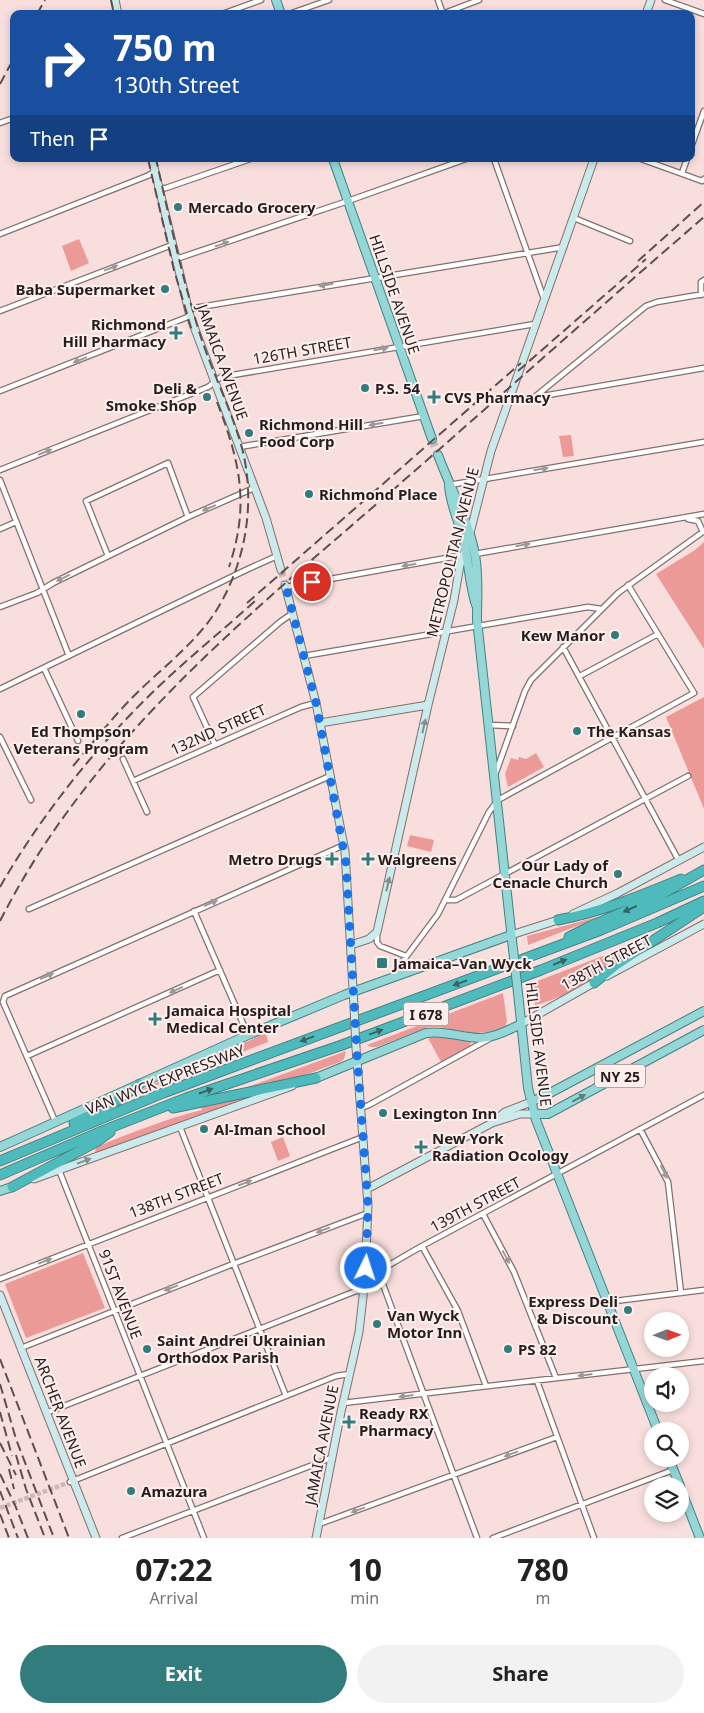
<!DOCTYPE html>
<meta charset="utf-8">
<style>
body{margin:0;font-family:"Noto Sans",sans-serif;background:#f2f2f2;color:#222;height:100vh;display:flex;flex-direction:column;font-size:19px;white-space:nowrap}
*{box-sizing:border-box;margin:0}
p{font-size:16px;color:#767676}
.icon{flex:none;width:28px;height:28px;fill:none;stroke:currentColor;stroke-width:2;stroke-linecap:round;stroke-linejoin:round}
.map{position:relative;height:1538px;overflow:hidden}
.details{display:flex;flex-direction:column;background:#fff;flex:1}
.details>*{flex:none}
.banner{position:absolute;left:10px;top:10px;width:685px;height:152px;border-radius:10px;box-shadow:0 2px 8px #0003;background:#1a4fa0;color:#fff;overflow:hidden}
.needle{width:32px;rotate:89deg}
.fabs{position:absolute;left:644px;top:1312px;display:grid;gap:10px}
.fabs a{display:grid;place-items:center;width:45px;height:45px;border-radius:50%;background:#fff;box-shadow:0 2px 8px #0003;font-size:25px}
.pin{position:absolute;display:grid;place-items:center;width:42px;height:42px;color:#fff;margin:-21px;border:2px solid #fff;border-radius:50%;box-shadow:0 1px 5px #0007}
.me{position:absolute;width:55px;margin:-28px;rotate:4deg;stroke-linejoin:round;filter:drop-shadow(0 0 4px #0008)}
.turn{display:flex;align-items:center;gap:18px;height:105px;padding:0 20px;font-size:22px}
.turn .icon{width:65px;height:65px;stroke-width:2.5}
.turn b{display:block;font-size:35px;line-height:42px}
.then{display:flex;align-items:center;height:48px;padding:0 20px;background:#0003;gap:10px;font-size:19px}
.eta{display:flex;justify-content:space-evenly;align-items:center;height:85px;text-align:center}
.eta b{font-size:30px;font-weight:700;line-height:35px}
.button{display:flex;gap:10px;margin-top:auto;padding:10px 20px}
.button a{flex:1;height:58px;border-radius:30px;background:#337c7e;color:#fff;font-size:20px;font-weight:700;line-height:58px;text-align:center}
.button a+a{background:#f2f2f2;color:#222}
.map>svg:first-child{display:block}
</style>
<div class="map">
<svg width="704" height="1538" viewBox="0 0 704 1538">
<rect width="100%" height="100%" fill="#f8dfdd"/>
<path fill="#ec9a97" d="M79 239 89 263 71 271 62 246Z
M571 435 574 456 563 457 559 436Z
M704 542V649L656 574 695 550Z
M704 697V809L666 717Z
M536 753 544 767 508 787 505 774 511 758 518 760 519 757 526 759Z
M410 835 434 840 431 852 407 846Z
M597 917 598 918 528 945 527 936Z
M655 934 575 991 535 1006 532 983 616 951Z
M503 993 507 1021 505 1027 488 1032 472 1033 438 1027H428L377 1047H371L367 1045Z
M266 1033 268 1042 134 1094V1093Z
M437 1036 471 1042 470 1046 441 1062 428 1038Z
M346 1051 344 1059 340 1062 302 1076 226 1095Z
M256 1093 254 1097 95 1153 96 1147C131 1133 165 1119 202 1110L201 1107Z
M283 1137 290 1156 278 1161 271 1142Z
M83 1253 105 1308 26 1338 5 1284Z"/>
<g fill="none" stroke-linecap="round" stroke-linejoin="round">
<path stroke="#ceb8b6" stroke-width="4.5" stroke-dasharray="4.5 2" stroke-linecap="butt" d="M0 1508 70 1482"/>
<path stroke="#ceb8b6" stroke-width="7" stroke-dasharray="7 3.5" stroke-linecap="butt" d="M281 570 285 585"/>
<path stroke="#ceb8b6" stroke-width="8" stroke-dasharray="8 4" stroke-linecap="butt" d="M432 439 438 455"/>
<g stroke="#856f6d" stroke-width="7">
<path id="street" d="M438 0 443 14
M665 0 704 14
M222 14 261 0
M289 14 329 0
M442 14 479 0
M0 123 14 118
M691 147 704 111
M494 159 544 299
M641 159 702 181 704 179
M682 173 687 159
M159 189 166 188 250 159
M574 218 630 241
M0 234 147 176 155 172
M176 259 348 201 466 159
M701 295V282L704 280
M188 309 564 247
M0 311 172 245
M0 391 190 316
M536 396 646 306 657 302 704 294
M508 402 704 368
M239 447 424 416
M0 470 208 387 221 377 535 324
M0 480 69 656
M449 485 704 442
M688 519 698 521 703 532
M0 529 16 522
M475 554 704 514
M108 556 86 501 168 463 188 517
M286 587 463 555
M0 607 37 593 53 583 188 517 254 488
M563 647 679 861
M304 656 588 607 601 609
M44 668 78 741
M580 676 658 634
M0 689 248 569 277 556
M489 725 513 726
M0 737 31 800
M215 745 193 697 280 622 293 613
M123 759 147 812
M495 775 525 691 531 680 618 593 704 531
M133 781 301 707 316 703
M445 900H456L688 776
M29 909 330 776
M194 911 248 1035
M377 932V942L380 946 406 956
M400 974 403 961 438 914 489 812 498 800 694 693 628 585
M27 1056 220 970
M361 1108 369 1105 489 1039
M55 1121 3 1002 5 996 344 845
M180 1127 286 1396
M640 1129 668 1182 681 1293
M59 1170 204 1538
M483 1214 514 1272 556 1378
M368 1244 477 1538
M422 1246 458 1311 486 1386
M0 1279 363 1137
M365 1279 422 1246 704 1095
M607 1302 704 1290
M21 1348 233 1264 368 1213
M537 1381 594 1538
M343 1403 704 1361
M46 1413 356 1291H364
M70 1482 336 1376 350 1374
M319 1524 557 1437
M122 1538 331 1458
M493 1538 673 1470"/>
</g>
<g stroke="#856f6d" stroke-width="9">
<path id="secondary" d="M115 0 118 14
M646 14 651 0
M152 159 190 316 266 518 281 570
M469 537 491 451 594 159
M285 585 316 703 345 851 354 1006
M320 723 428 705
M573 914 618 893 704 847
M511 935 561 919
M351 945 369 939 377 932 428 705 454 600 460 565 466 548
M607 976 704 924
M521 1024 597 981
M495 1122 520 1114H534
M34 1179 292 1086
M367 1189 492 1123 505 1112 531 1102
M0 1295 96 1538
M316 1538 341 1412 359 1332 365 1279 368 1205 356 1048"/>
</g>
<g stroke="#408384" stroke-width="10">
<path id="primary" d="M276 0 281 14
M333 159 432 439
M438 455C450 488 469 520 475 555 479 577 477 598 477 620L513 949
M449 485C450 506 460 523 464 542 469 563 469 584 476 605
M518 993 528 1088 536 1120 658 1431
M316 1078 426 1033C445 1030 462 1038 481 1038 495 1037 509 1030 521 1024
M531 1102 550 1093 704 1011
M534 1114H548L704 1030
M0 1147 248 1035 344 995 511 935
M0 1191 12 1187
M669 1459 680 1486
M680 1487 700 1538"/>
</g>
<g stroke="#408384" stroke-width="11">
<path id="highway" d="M558 920C601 912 640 896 681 879
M569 937 591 926 653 899 704 870
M594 983 616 965 704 907
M173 1108 316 1078
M74 1123 112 1104 140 1084
M0 1161 163 1093 601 930 704 886
M0 1175 102 1131 186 1098 342 1045 541 970 657 923 704 901
M12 1187 96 1142 110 1132"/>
</g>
<use href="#street" stroke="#fff" stroke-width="4.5"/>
<use href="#secondary" stroke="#caeaeb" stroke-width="7"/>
<use href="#primary" stroke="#95d6d7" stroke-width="8"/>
<use href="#highway" stroke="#4ebabc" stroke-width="9"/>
<path stroke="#5c4f4e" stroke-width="2" stroke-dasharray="10 5" stroke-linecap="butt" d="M111 0 114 14
M37 14 45 0
M0 84 14 58
M148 159 174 270 192 331
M638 261 704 202
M518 371 646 259
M217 402C240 462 250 504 229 567
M247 603 521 363
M73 766C91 745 108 723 127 703 156 672 193 647 216 611 246 563 256 502 242 448 231 408 211 370 199 331 181 274 169 216 156 159
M0 887C42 814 95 748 155 690 187 659 222 631 255 601
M0 921C91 742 245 618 394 489 497 399 600 307 704 217
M0 1359 69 1538
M0 1384 16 1439 54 1538
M0 1412 12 1456
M0 1443 16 1475
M16 1455 26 1489 45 1538
M9 1469 14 1489
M0 1474 15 1505 28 1538
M0 1491 18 1538
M0 1514 9 1538"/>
<g stroke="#856f6d" stroke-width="9" stroke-linecap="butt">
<path id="secondary-bridge" d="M354 1006 356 1048"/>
</g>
<g stroke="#408384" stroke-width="10" stroke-linecap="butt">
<path id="primary-bridge" d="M513 949 518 993"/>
</g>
<use href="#secondary-bridge" stroke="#caeaeb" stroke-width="7"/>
<use href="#primary-bridge" stroke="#95d6d7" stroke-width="8"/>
</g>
<defs><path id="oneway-solid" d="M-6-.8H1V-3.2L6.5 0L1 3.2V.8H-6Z" transform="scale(1.25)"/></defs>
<g fill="#9d9999">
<use href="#oneway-solid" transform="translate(222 244) rotate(-19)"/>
<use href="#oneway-solid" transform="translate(111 268) rotate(-21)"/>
<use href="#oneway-solid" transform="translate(326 285) rotate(171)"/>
<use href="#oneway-solid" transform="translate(381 349) rotate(-10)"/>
<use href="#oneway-solid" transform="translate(80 360) rotate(158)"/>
<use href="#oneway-solid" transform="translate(376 424) rotate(170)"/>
<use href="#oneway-solid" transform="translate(45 452) rotate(-22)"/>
<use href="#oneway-solid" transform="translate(541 469) rotate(-9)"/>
<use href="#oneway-solid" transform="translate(209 508) rotate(157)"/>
<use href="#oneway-solid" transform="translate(523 545) rotate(-10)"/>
<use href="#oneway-solid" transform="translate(409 565) rotate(170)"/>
<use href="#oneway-solid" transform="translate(63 578) rotate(154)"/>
<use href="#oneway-solid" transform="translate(211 903) rotate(-24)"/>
<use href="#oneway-solid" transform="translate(47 976) rotate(-24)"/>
<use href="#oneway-solid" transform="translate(176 990) rotate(156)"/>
<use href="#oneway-solid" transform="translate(664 1172) rotate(63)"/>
<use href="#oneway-solid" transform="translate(245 1183) rotate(-21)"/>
<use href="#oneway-solid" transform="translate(323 1230) rotate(159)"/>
<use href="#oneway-solid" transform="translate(506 1257) rotate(62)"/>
<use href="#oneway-solid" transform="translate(45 1261) rotate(-22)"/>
<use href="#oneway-solid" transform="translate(171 1288) rotate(159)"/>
<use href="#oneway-solid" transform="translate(585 1375) rotate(173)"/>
<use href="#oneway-solid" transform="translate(406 1396) rotate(173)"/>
<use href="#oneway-solid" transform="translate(511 1454) rotate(160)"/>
<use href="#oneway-solid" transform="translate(358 1510) rotate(160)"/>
</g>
<g fill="#808e8e">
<use href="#oneway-solid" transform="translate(424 726) rotate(-77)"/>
<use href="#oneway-solid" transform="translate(388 884) rotate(-77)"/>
<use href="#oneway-solid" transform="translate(84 1161) rotate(-20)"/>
</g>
<g fill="#386464">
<use href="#oneway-solid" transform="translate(630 909) rotate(156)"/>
<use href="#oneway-solid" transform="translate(560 962) rotate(-22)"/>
<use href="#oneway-solid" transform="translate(460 983) rotate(160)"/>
<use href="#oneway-solid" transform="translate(376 1032) rotate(-20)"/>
<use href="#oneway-solid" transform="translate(307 1039) rotate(160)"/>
<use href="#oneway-solid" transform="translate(206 1091) rotate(-19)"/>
</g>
<use fill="#5e7a7a" href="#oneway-solid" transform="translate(579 1098) rotate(-28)"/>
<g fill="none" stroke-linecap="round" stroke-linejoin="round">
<path stroke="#1a73e8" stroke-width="9" stroke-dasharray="0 16.2" d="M312 582 286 587 316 703 346 863 357 1054 368 1205 366 1268"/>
</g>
<g fill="#337c7e" stroke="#feefee" stroke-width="2">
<circle cx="178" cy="207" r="5"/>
<circle cx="165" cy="289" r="5"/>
<path d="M173.5 325.5h5v5h5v5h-5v5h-5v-5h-5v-5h5z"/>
<circle cx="365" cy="388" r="5"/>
<circle cx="207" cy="397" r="5"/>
<path d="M431.5 389.5h5v5h5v5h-5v5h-5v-5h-5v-5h5z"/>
<circle cx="249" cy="433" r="5"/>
<circle cx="309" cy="494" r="5"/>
<circle cx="615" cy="635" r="5"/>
<circle cx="81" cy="714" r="5"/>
<circle cx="577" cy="731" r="5"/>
<path d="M329.5 851.5h5v5h5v5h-5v5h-5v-5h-5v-5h5z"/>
<path d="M365.5 851.5h5v5h5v5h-5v5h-5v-5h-5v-5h5z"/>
<circle cx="618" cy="874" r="5"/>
<rect x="376" y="957" width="12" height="12" rx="2.5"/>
<path d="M152.5 1011.5h5v5h5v5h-5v5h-5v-5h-5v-5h5z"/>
<circle cx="383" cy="1113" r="5"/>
<circle cx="204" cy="1129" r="5"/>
<path d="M418.5 1139.5h5v5h5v5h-5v5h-5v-5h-5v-5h5z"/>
<circle cx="628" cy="1310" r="5"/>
<circle cx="377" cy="1324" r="5"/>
<circle cx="147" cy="1349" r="5"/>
<circle cx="508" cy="1349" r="5"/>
<path d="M346.5 1414.5h5v5h5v5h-5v5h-5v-5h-5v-5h5z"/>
<circle cx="131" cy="1491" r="5"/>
</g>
<g text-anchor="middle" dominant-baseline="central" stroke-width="4" stroke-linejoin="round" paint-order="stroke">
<g fill="#feefee" stroke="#675c5b" stroke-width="1">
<rect x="403.5" y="1002.5" width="45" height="23" rx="4"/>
<rect x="595" y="1064.5" width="50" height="23" rx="4"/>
</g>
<g font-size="14" font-weight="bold" fill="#261d1c">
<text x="426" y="1014">I 678</text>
<text x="620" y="1076">NY 25</text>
</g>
<g font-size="15" font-weight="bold" fill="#261d1c" stroke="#feefee" text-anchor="start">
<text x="188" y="207">Mercado Grocery</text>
<text x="155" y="289" text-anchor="end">Baba Supermarket</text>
<text x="166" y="324" text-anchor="end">Richmond<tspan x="166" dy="17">Hill Pharmacy</tspan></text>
<text x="197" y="388" text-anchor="end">Deli &amp;<tspan x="197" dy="17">Smoke Shop</tspan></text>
<text x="375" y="388">P.S. 54</text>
<text x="444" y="397">CVS Pharmacy</text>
<text x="259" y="424">Richmond Hill<tspan x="259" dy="17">Food Corp</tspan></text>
<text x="319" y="494">Richmond Place</text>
<text x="605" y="635" text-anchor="end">Kew Manor</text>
<text x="81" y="731" text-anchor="middle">Ed Thompson<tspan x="81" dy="17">Veterans Program</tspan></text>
<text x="587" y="731">The Kansas</text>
<text x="322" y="859" text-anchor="end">Metro Drugs</text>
<text x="378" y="859">Walgreens</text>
<text x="608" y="865" text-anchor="end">Our Lady of<tspan x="608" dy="17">Cenacle Church</tspan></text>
<text x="393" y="963">Jamaica–Van Wyck</text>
<text x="166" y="1010">Jamaica Hospital<tspan x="166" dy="17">Medical Center</tspan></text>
<text x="393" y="1113">Lexington Inn</text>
<text x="214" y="1129">Al-Iman School</text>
<text x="432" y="1138">New York<tspan x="432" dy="17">Radiation Ocology</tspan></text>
<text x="618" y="1301" text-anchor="end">Express Deli<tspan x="618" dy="17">&amp; Discount</tspan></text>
<text x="387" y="1315">Van Wyck<tspan x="387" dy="17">Motor Inn</tspan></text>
<text x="157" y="1340">Saint Andrei Ukrainian<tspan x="157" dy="17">Orthodox Parish</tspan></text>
<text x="518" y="1349">PS 82</text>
<text x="359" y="1413">Ready RX<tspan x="359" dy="17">Pharmacy</tspan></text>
<text x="141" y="1491">Amazura</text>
</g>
<g font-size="15" fill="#261d1c" stroke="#feefee">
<text transform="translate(395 294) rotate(71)">HILLSIDE AVENUE</text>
<text transform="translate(302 350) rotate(-10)">126TH STREET</text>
<text transform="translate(223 362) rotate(70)">JAMAICA AVENUE</text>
<text transform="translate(452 552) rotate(-76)">METROPOLITAN AVENUE</text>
<text transform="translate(218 729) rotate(-24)">132ND STREET</text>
<text transform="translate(606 962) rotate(-28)">138TH STREET</text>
<text transform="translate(539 1044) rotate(83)">HILLSIDE AVENUE</text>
<text transform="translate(165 1079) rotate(-21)">VAN WYCK EXPRESSWAY</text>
<text transform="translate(176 1195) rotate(-21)">138TH STREET</text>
<text transform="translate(475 1204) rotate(-28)">139TH STREET</text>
<text transform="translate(121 1294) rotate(69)">91ST AVENUE</text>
<text transform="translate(61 1412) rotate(69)">ARCHER AVENUE</text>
<text transform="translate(321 1445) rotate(-79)">JAMAICA AVENUE</text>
</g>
</g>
</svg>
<div class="fabs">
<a><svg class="needle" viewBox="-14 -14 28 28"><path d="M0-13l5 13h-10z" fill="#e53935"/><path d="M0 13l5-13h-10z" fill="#767676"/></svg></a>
<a><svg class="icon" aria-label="sound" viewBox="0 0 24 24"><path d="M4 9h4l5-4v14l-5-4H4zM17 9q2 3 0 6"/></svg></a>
<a><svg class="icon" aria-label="search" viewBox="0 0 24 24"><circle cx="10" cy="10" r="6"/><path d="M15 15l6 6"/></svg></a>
<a><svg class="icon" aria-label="layers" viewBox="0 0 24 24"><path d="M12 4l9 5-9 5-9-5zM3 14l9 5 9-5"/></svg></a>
</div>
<div class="pin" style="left:312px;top:582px;background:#d93025"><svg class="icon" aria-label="arrive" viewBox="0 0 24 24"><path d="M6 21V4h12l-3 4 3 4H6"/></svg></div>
<svg class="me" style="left:366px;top:1268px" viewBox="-20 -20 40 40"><circle r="17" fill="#1a73e8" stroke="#fff" stroke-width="3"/><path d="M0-11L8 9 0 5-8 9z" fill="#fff"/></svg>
<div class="banner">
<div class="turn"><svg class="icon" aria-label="right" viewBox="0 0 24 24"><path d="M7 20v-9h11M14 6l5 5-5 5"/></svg><div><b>750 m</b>130th Street</div></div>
<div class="then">Then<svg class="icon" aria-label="arrive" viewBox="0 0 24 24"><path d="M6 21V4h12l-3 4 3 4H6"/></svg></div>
</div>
</div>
<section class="details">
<div class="eta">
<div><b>07:22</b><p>Arrival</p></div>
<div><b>10</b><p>min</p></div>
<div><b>780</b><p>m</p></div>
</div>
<div class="button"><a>Exit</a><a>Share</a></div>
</section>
